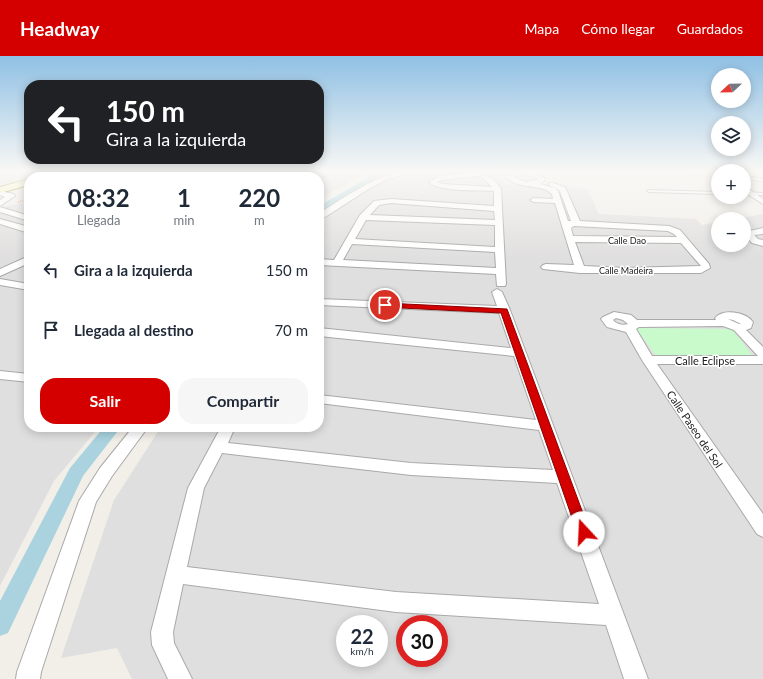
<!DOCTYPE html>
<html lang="es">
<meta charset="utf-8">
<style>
body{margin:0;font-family:Lato,sans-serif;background:#f6f6f7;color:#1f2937;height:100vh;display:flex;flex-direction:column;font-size:15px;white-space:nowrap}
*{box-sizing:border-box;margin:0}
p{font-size:13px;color:#747a83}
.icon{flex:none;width:22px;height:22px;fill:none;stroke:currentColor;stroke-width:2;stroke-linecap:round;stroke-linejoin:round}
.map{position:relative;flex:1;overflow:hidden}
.details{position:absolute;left:24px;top:116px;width:300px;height:260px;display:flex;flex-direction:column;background:#fff;border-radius:16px;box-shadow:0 2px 10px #0003}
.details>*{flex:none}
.guide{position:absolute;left:24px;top:24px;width:300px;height:84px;border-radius:16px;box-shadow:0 2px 10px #0003;background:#202124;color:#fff;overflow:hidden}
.needle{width:26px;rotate:248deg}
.tools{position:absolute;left:711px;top:12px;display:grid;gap:8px}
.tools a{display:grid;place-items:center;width:40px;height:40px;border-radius:50%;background:#fff;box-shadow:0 2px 10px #0003;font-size:20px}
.speed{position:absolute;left:336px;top:559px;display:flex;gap:8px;font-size:20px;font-weight:700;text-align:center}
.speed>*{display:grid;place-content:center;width:52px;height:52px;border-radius:50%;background:#fff;box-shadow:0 2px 10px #0003;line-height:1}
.speed small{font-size:10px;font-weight:400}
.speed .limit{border:6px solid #d22;background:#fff;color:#111}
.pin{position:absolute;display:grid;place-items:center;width:34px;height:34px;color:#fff;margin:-17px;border:2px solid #fff;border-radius:50%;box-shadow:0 1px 4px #0007}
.me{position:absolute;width:44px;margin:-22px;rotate:340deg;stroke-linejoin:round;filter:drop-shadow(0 0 3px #0008)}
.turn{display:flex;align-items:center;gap:14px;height:84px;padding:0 16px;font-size:18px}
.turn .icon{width:52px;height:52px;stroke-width:2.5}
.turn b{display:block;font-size:28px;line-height:34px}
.eta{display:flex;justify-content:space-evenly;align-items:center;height:68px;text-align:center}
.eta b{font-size:24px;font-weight:700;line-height:28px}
.action{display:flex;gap:8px;margin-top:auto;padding:8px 16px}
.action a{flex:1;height:46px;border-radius:16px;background:#d40000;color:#fff;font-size:16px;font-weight:700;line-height:46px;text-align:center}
.action a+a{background:#f6f6f7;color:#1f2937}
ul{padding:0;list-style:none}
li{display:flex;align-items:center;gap:12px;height:60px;padding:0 16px}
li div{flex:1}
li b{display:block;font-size:15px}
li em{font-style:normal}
header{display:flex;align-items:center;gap:24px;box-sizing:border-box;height:56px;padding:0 20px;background:#d40000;color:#fff}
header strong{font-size:19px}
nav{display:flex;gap:22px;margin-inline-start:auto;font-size:14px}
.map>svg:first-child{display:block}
</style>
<header>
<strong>Headway</strong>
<nav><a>Mapa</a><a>Cómo llegar</a><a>Guardados</a></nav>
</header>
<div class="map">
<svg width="763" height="623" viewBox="0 0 763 623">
<rect width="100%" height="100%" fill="#f2efe9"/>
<path fill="#e0dfdf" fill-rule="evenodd" d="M0 116H54L0 128Z
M212 116H368L319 143V121H195Z
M417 116H503L497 121 506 128 512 129 538 132 555 128 587 133 599 158 696 163 702 169 718 166V189H744V163H735L763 158V623H132L117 592 61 602 114 444 161 371H319V168L349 145 370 133 401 118ZM345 568H379V602H345ZM405 568H439V602H405Z
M29 145V371H99L54 425 0 530V152Z"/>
<path fill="#f2dad9" d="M144 116H212L195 121H159Z"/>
<path fill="#c8facc" d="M274 116H319L310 121H257Z
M636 272 732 273 752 299 656 300Z"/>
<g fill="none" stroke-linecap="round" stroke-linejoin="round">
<path fill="#aad3df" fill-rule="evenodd" d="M378 116H387L319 156V150Z
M104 371H121L83 420 8 577 0 580V545L70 412Z"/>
<g stroke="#a9a9a9" stroke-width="2">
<path id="lane" d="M156 116H161L175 121H169Z
M198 116H204L188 121H182Z
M744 121 763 123V125L745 123Z
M648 134 718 136V138L649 136 647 135Z
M744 136 763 137V139L744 138Z"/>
</g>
<g stroke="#a9a9a9" stroke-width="2">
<path id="street" d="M252 116H261L249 121H239Z
M323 116H331L320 122 315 121Z
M397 116H412L388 123 367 134 319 165V158L321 156C345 141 369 124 397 116Z
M475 116C487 119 495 122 501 133L506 228 505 230H497L496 218 319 209V203L334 204 360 159 374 145 391 143 494 150V135C479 134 438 136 429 126L440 120ZM475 120 482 121 492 131 442 128 437 126 442 124ZM391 147 494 155 495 164 370 159 379 149ZM366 164 495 169V191L355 183ZM352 188 495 196 496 212 343 204Z
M514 116H533L545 122V124L540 128 555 132 558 135 568 165H571L561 138 559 134 549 129V127H553L565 131 580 165 669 170 680 174 709 208 710 212 701 217H580L543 213 541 211 543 209 546 208 574 209 555 147 534 146 530 144 534 142 553 143 552 138C539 126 518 135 506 121ZM519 119 532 120 539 123 526 126 513 121ZM574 170 668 175 674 178 677 181 573 180 571 172ZM575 186 681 187 701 210 625 212 584 210Z
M689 116 718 117V121L692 118Z
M744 116H763V117L755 120H747L749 133 763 143V148L744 136Z
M0 135 14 138 15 140 0 150V144L5 141 0 139Z
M0 151 29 160V165L0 156Z
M0 163 29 171V177L0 168Z
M763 172V178L754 179 758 183 763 184V190L752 187 744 178 745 176Z
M29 200V207L0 220V213Z
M0 223 29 228V234L0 229Z
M497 233 502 236 510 254 648 623H624L606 569 396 556 183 528 173 576 174 587 192 623H168L152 589 151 576 188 432 221 371H235L228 387 411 407 553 414 539 374 319 347V339L536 364 514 300 319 280V272L511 292 499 257 319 249V243L497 250 492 236ZM222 397 411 419 557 427 599 548 396 536 187 511 204 432Z
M614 256 631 259 637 264H716L715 262C723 252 746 256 753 266L751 272 746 274 763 291V308H657L763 458V481L757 478 642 304 626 276 607 271 601 263 603 261ZM616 262 623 264 628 268C623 270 616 268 613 264ZM728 263 733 264 741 268H739ZM723 270 734 274 758 300H652L636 273 639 271Z
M0 315 29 318V326L0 323Z
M133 371H148L112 420 96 446 41 616 40 623H16L17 616 79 445 100 412Z"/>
</g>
<g stroke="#707d05" stroke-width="2">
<path id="secondary" d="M57 116H73L71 118 60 121H43L45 119Z
M108 116H123C116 122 104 121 95 121L97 119Z
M29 123V129L0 137V131Z"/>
</g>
<path stroke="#fa8072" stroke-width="1.5" stroke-dasharray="1 1" stroke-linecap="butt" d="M18 146 29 143"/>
<use href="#lane" fill="#fff" fill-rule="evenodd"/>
<use href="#street" fill="#fff" fill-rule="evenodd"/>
<use href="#secondary" fill="#f7fabf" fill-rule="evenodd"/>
</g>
<linearGradient id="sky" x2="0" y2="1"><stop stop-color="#8fc0e4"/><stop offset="0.57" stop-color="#f9f8f5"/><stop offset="1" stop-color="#f9f8f5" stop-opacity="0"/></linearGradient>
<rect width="763" height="203" fill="url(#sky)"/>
<path fill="#d40000" stroke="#8a0000" d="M385 247 507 253 590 476 588 480 584 482 579 480 577 476 501 257 382 251 381 249Z"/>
<g text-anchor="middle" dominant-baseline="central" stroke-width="3" stroke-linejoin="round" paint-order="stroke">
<g font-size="9" fill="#222" stroke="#fff">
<text x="627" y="184">Calle Dao</text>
<text x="626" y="214">Calle Madeira</text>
</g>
<g font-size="11" fill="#222" stroke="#fff">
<text x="705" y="304">Calle Eclipse</text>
<text transform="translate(695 373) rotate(56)">Calle Paseo del Sol</text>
</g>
</g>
</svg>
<div class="tools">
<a><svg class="needle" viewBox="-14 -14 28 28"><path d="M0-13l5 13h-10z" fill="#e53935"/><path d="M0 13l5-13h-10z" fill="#747a83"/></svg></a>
<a><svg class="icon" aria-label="layers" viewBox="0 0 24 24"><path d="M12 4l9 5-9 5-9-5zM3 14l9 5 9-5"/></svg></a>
<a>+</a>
<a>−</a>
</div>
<div class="speed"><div>22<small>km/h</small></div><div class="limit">30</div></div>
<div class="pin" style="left:385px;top:249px;background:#d93025"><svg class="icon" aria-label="arrive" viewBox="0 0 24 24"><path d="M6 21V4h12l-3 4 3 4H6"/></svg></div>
<svg class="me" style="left:584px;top:476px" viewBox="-20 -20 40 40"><circle r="19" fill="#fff"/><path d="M0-13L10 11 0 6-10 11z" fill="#d40000"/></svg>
<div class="guide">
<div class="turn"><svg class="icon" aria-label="left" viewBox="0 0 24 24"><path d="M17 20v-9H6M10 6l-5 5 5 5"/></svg><div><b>150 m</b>Gira a la izquierda</div></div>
</div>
<section class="details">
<div class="eta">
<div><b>08:32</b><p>Llegada</p></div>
<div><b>1</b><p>min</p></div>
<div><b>220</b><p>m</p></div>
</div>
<ul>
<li><svg class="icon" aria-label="left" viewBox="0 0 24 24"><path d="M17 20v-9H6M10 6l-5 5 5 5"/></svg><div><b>Gira a la izquierda</b></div><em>150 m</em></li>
<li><svg class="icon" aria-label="arrive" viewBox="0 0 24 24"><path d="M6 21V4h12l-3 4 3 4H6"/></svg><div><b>Llegada al destino</b></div><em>70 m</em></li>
</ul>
<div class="action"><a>Salir</a><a>Compartir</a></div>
</section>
</div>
